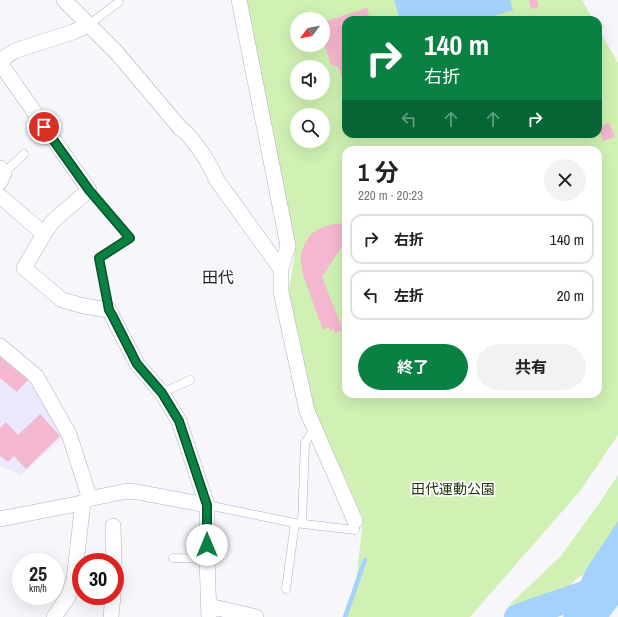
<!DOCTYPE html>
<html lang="ja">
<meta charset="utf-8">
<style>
body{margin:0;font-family:"Archivo Narrow","Noto Sans JP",sans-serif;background:#f2f2f2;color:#222;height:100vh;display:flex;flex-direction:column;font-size:15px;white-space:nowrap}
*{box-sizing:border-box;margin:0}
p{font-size:13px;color:#767676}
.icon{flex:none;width:22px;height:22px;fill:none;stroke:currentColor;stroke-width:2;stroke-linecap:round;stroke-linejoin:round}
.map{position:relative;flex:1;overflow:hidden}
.drawer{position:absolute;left:342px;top:146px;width:260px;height:252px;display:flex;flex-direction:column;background:#fff;border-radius:12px;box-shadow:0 4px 16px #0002}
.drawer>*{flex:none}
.top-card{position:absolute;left:342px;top:16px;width:260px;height:122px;border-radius:12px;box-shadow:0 4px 16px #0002;background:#0b8043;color:#fff;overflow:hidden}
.needle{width:26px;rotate:238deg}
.tools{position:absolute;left:290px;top:12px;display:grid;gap:8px}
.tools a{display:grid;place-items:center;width:40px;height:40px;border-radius:50%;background:#fff;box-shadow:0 4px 16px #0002;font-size:20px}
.speed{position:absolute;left:12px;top:553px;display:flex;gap:8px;font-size:20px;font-weight:700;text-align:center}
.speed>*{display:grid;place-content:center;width:52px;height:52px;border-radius:50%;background:#fff;box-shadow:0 4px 16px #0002;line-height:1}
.speed small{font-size:10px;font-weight:400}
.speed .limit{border:6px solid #d22;background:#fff;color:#111}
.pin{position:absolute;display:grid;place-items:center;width:34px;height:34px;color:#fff;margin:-17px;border:2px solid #fff;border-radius:50%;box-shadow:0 1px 4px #0007}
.me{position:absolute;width:44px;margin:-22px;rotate:0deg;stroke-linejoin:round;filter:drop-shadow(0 0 3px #0008)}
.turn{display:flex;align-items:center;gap:14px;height:84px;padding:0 16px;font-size:18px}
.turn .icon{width:52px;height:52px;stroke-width:2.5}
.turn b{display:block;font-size:28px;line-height:34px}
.lanes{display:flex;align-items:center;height:38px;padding:0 16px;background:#0003;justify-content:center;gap:20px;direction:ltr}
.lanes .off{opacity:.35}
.round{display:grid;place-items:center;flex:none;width:42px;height:42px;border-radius:21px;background:#f2f2f2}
.head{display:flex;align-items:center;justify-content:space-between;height:68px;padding:0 16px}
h1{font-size:24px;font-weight:700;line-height:30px}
.button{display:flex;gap:8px;margin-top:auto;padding:8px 16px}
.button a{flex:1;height:46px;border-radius:24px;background:#0b8043;color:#fff;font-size:16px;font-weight:700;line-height:46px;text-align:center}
.button a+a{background:#f2f2f2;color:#222}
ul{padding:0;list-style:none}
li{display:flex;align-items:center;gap:12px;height:50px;margin:0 8px 6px;padding:0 8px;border:2px solid #e0e0e0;border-radius:12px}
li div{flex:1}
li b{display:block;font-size:15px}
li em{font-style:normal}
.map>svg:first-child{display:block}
</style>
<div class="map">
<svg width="618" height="617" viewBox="0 0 618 617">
<rect width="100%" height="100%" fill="#f7f6fb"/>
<path fill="#ede9fd" d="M0 352 31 378 65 436 21 475 0 466Z"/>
<path fill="#d0f1b3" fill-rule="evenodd" d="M246 0H582L593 20H346V134H598V28L618 63V435L580 491 470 617H347L356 583 363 518 313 408 288 296 295 252ZM297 19H323V45H297ZM297 67H323V93H297ZM297 115H323V141H297ZM346 150H598V394H346Z
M618 475V535L600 564 576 579 562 595 549 596 509 605 561 556 600 502Z"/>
<path fill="#a5d2fd" d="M394 0H510L513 10 482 20H400Z
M618 521V605L609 617H563L587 568Z"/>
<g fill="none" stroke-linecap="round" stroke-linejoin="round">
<path stroke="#a5d2fd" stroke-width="4.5" d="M345 617 365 560"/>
<path stroke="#a5d2fd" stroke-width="26" d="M517 617 587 593 607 594"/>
</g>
<path fill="#f4b7d0" d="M529 0H537L539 7 531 9Z
M367 8 370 20H346V74L341 75 338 66 335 67 334 65H331L324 44 329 41 323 22Z
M609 123 615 137 603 141 598 127Z
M346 223V240L322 277 343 330 335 333 333 329 330 331 329 327 323 330 303 275 301 263V254L305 243 312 233 323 227 335 224Z
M0 357 28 380 17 392 0 378Z
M40 414 60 436 26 469 14 456 8 462 0 456V428L6 422 18 435Z"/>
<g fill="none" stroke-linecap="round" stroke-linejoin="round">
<g stroke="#b2adc6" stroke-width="9">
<path id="lane" d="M88 25 119 2
M4 173 24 154
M89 190 130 238 99 258 109 310
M162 393 190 380
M207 505 295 523 355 530V521
M302 523 305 443 314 429
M173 558 207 559
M286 589 295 523"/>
</g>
<g stroke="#b2adc6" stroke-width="16">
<path id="street" d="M64 0 117 53 181 129C193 137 211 165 216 179L281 269
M239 0 288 246 281 269V292L307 411 355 521
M0 61 14 51 73 32 88 25
M0 63 89 190 53 221 44 234 0 196
M0 168 4 173 0 182
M44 234 24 268 62 300 84 306 109 310 137 364 162 393 179 421 207 505V559L209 617
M0 346 36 376 69 434 88 493V499
M0 519 77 504 83 502 88 499 127 491 137 492 207 505
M113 526 114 562
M209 606 256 617
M54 617 68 597 74 580 83 502
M111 617 113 596"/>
</g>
<use href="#lane" stroke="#fff" stroke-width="8"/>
<use href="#street" stroke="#fff" stroke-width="15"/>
</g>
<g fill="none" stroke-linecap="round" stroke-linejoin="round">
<g stroke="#07532c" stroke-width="10">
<path id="route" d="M44 127 89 190 130 238 99 258 109 310 112 315 137 364 162 393 179 421 207 505V545"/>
</g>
<use href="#route" stroke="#0b8043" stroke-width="7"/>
</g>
<g text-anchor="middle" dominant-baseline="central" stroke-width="3.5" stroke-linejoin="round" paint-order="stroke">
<g font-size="14" fill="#23340f" stroke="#fff">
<text x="453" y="489">田代運動公園</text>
</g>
<g font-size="16" fill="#191720" stroke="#fff">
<text x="218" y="277">田代</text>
</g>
</g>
</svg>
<div class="tools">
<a><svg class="needle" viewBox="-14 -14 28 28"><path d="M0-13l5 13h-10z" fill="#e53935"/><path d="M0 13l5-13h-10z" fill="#767676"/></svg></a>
<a><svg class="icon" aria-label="sound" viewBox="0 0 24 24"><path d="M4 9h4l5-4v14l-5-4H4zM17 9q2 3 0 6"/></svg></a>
<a><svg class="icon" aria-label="search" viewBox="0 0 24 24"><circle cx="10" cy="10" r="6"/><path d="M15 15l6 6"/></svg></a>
</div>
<div class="speed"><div>25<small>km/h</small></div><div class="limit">30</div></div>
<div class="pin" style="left:44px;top:127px;background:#d93025"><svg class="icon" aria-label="arrive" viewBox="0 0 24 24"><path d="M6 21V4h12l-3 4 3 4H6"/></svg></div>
<svg class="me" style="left:207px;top:545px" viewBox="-20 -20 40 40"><circle r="19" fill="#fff"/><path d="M0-13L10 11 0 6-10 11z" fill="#0b8043"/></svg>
<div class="top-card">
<div class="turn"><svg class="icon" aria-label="right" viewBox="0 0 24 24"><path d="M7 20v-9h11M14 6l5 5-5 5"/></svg><div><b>140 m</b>右折</div></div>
<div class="lanes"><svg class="icon off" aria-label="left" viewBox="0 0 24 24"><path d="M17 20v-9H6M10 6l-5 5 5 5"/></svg><svg class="icon off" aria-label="ahead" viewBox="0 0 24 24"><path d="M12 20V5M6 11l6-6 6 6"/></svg><svg class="icon off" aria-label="ahead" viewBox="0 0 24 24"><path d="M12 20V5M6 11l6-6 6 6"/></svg><svg class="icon" aria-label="right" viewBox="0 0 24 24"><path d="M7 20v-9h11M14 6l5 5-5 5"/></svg></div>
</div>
<section class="drawer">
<div class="head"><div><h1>1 分</h1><p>220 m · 20:23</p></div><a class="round"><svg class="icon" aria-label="close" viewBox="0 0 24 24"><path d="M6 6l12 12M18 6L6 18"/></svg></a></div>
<ul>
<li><svg class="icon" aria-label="right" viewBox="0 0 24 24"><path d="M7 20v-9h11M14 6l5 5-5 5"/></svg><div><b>右折</b></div><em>140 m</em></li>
<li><svg class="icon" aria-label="left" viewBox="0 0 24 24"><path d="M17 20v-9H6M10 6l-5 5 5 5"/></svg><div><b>左折</b></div><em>20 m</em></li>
</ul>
<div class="button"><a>終了</a><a>共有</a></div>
</section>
</div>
